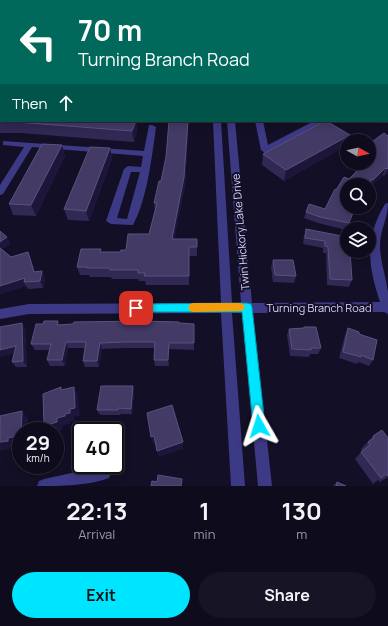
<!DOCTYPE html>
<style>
body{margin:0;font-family:Manrope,sans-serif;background:#171425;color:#f1f3f6;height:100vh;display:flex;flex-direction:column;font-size:15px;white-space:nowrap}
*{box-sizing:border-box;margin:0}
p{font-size:13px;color:#9b9ba3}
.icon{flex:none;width:22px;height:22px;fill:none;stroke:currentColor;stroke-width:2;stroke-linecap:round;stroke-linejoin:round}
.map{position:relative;height:486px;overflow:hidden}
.panel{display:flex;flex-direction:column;background:#0e0b1c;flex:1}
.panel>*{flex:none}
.hud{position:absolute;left:0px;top:0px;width:388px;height:122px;box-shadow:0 2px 10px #0003,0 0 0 1px #2e2b3b;background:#00695c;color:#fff;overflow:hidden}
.needle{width:26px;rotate:98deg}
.buttons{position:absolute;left:340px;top:134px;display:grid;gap:8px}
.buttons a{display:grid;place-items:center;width:36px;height:36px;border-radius:50%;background:#0e0b1c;box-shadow:0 2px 10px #0003,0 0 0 1px #2e2b3b;font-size:20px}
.speed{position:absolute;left:12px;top:422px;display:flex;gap:8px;font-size:20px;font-weight:700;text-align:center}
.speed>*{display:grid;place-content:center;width:52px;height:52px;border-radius:50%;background:#0e0b1c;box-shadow:0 2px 10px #0003,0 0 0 1px #2e2b3b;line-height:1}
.speed small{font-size:10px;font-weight:400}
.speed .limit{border:2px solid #111;border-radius:6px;background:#fff;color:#111}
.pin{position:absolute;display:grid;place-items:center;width:34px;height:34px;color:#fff;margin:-17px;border-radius:8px;box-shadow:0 2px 6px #0006}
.me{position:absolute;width:44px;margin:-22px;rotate:354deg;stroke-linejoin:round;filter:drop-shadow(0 0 3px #0008)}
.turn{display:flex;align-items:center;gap:14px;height:84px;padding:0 12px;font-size:18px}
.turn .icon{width:52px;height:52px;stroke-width:2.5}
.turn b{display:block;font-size:28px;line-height:34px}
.then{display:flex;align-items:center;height:38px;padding:0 12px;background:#0003;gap:8px;font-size:15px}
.eta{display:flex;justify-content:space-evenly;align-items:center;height:68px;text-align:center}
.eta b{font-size:24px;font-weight:700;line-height:28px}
.button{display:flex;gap:8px;margin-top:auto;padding:8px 12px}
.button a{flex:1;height:46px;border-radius:24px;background:#00e5ff;color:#111;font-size:16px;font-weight:700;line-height:46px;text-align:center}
.button a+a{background:#171425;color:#f1f3f6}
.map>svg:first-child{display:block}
</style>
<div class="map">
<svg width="388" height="486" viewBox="0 0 388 486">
<rect width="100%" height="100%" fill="#130f26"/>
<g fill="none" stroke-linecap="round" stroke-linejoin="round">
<path fill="#3d3a85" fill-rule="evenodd" d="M209 0H215V1H209Z
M218 0H224V1H218Z
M333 0H339V1H333Z
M387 20H388V24H387Z
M0 38H1V42H0Z
M0 59H1V63H0Z
M0 68H1L0 73Z
M387 84H388V88H387Z
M213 121H221L232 303H241L227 121H235L252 303 380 302C368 265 364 239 385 204L388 203C388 218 380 230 380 245 380 262 386 276 388 292 388 299 388 307 388 314L384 312 253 313 272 486H258L242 313H232L245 486H231L221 313 29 314 0 319V309L29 304 221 303Z
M255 121H263L268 145 314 121H324L265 153 261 150Z
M149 125H152L156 127C152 156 147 200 133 225L111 224 106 221 124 169 128 166 141 167 143 156 32 147 3 194 0 195V185L24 147 3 145V141L144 151ZM131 172H140L127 219 117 218Z
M104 466 109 468 111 473 109 478C86 486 61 486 37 486L39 481 44 479Z"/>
<path fill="#c25bff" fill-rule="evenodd" d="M387 1H388V5H387Z"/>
</g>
<path fill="#312854" d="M0 12H1V37H0Z
M1 121H136L137 131 134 142 20 133H0V122Z
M188 130 185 186 174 239H197V256H189V285H146L145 281H139L138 279H112L111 277H90L89 275H80L77 267 101 252H120L126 250 149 234 155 212 154 203 161 181Z
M388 136V173L384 176 383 175 370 187 369 186V185H347L355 207 346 230 318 223 304 218 306 212 325 209 336 190 349 179 356 171 345 165 347 160V163H369Z
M347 141 346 146 284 181 262 165 263 154Z
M62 145 65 156 36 216 13 215 9 204Z
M110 148 112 159 89 221 68 220 64 209Z
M306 229 347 246 352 280 349 287 327 285 326 253H323V248L303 244 304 236Z
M0 231 7 237 10 244 2 249 11 257 28 252 31 259 35 272 42 271 45 278 43 288 28 289 26 286 0 294Z
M273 260 296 276 294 283 273 282 271 267Z
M58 321 59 325 179 323 194 324V350L169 349V366H155L154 360 155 348H125L102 349 99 367H85L83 361 85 348H68L65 366H50L47 360 49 350H35L31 344 43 324Z
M22 323 25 329 27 367H16L12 362 14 353 0 357Z
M304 327 321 348 318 354H310L309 357 290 356 287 335 289 329 303 328Z
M348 328 373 360 369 366 358 362 357 364 339 358 345 335Z
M133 386 134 392 132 414H120V415H100L97 410Z
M373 436 388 438V477L380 482 378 480 373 484 355 459 362 451 361 449Z
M337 482 346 486H333Z"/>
<path fill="#1d163a" d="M387 40H388V49L387 50Z
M387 67H388V72L387 75Z
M136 121 137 131 134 142 132 131Z
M188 121V130L185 186 173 247 172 239Z
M350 135 348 141H347L346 146 284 181 286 170Z
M62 145 65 156 36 216 31 205Z
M110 148 112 159 89 221 86 211Z
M385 168 383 175 370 187 373 180Z
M388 168V173L384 176 387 169Z
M7 237 10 244 0 251V242Z
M28 252 31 259 37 279 34 272Z
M42 271 45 278 43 288 40 281Z
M25 278 24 282 26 286 0 294V286Z
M22 323 25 329 27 367 23 361Z
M66 342 68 348 65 366 62 360Z
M100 343 102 349 99 367 97 361Z
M169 343V366L168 360Z
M16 346 19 352 0 357V350Z
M133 386 134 392 132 414 131 409Z
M74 387 78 396 80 416 74 417 75 421 70 422V424L62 426V430L55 432V431H48L44 426 57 418 65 414Z
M22 411 28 419V431H21Z
M21 435V444L15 445V448L0 451V442L8 438Z
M154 436 155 444H153L151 437Z
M183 442V449L158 457 157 451Z"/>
<path fill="#433a66" stroke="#5a527e" d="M0 12H1V28H0Z
M0 110H1V121H136L132 131 16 122H0Z
M169 121H188L184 177 172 239H197V247H189V276H144L145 273H138V270H110V268H87V267H77L81 249H101L100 252H120L121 250H126L128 234H149L157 203H154L159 181H161L166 157Z
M323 122 325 123 328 122 350 135 286 170 263 154Z
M384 133 388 136V168L387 169 385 168 373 180 371 179 368 185H347V207H355L349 223 320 217 306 212 309 204 325 209 335 189 336 190 344 177 349 179 362 166 356 163H369V144Z
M42 144 62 145 31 205 9 204Z
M90 147 110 148 86 211 64 209Z
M306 229 347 237V251H350L352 280 330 279 328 247 325 246V241L305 238Z
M0 231 7 237 0 242Z
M0 248 11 257 28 252 34 272 42 271 40 281 24 282 25 278 0 286Z
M273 260H293L296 276 275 275Z
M44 321H58L57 325 73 324 74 322 140 321 179 322V323L194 324V343H169L168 360H154L155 342H124L100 343 97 361H83L86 342H66L62 360H47L51 344H31L36 324H43Z
M22 323 23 361 12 362 16 346 0 350V327Z
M304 327H316L321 348H311V350L292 349 289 329 304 328Z
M348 328 359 332V334L377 340 373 360 361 355V357L343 352Z
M101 386H133L131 409 118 408V410H97Z
M61 387V390L74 387 75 408 70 409V413L65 414V416L57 418V422L44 426 43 394Z
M172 405 183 442 157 451 154 436 151 437 147 413Z
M22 411 21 435 8 438V441L0 442V416Z
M382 430 388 438V476L386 474 381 478 361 452 370 445 368 442 374 438 373 436Z
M158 475 182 479 181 486H151L152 481 157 482Z
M337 482 346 486H336Z"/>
<path fill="#00e5ff" stroke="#0095a6" d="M247 303 251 304 252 307 265 426 263 431 259 433 255 431 253 426 242 312H136L132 311 131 308 132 305 136 304Z"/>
<path fill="#f59e0b" d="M193 303H240L243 304 245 307 243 310 240 311 193 312 190 311 188 307 190 304Z"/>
<g text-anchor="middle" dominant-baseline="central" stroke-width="4" stroke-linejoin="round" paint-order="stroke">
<g font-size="11" fill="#d9d4ff" stroke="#130f26">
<text transform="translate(240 232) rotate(-95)">Twin Hickory Lake Drive</text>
<text x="319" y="307">Turning Branch Road</text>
</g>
</g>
</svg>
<div class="buttons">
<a><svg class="needle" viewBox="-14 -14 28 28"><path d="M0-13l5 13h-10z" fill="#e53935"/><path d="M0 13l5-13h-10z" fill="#9b9ba3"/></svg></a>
<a><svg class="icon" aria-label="search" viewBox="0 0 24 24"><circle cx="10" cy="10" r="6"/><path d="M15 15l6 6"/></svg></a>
<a><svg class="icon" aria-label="layers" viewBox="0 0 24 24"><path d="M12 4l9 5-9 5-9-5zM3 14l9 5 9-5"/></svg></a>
</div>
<div class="speed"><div>29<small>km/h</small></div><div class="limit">40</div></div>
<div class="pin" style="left:136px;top:308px;background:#d93025"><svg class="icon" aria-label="arrive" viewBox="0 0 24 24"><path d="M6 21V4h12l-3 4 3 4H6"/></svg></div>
<svg class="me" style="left:259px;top:426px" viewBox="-20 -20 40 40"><path d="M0-17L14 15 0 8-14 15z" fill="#00e5ff" stroke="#fff" stroke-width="4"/></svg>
<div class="hud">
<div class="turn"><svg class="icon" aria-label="left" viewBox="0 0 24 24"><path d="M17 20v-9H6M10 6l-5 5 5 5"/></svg><div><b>70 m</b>Turning Branch Road</div></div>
<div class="then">Then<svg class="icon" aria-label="ahead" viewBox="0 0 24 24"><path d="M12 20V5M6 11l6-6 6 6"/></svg></div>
</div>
</div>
<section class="panel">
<div class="eta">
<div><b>22:13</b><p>Arrival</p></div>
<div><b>1</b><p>min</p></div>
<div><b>130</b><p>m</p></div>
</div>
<div class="button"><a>Exit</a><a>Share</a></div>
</section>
